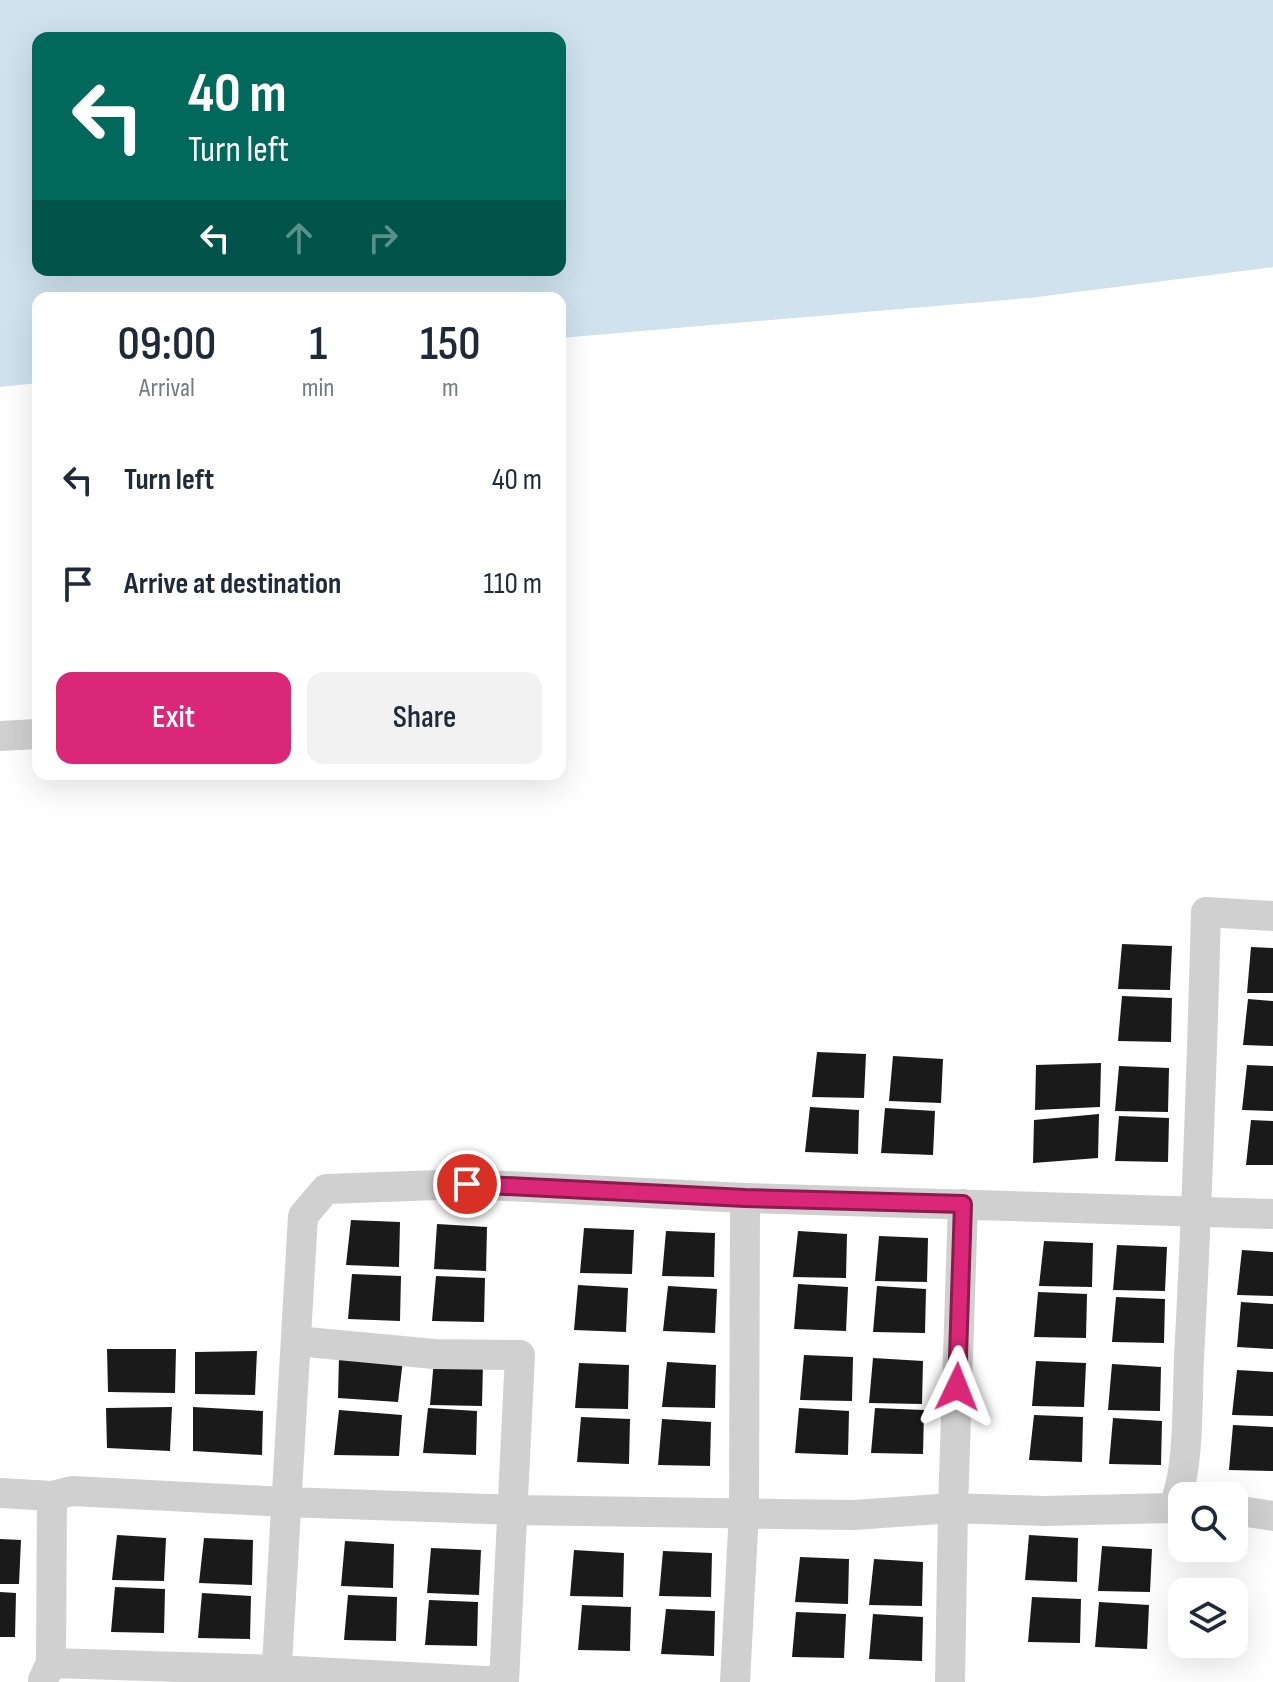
<!DOCTYPE html>
<style>
body{margin:0;font-family:"Sofia Sans Condensed",sans-serif;background:#f2f2f3;color:#1f2937;height:100vh;display:flex;flex-direction:column;font-size:30px;white-space:nowrap}
*{box-sizing:border-box;margin:0}
p{font-size:26px;color:#747a83}
.icon{flex:none;width:44px;height:44px;fill:none;stroke:currentColor;stroke-width:2;stroke-linecap:round;stroke-linejoin:round}
.map{position:relative;flex:1;overflow:hidden}
.sheet{position:absolute;left:32px;top:292px;width:534px;height:488px;display:flex;flex-direction:column;background:#fff;border-radius:16px;box-shadow:0 8px 32px #0002}
.sheet>*{flex:none}
.top-card{position:absolute;left:32px;top:32px;width:534px;height:244px;border-radius:16px;box-shadow:0 8px 32px #0002;background:#00695c;color:#fff;overflow:hidden}
.controls{position:absolute;left:1168px;top:1482px;display:grid;gap:16px}
.controls a{display:grid;place-items:center;width:80px;height:80px;border-radius:16px;background:#fff;box-shadow:0 8px 32px #0002;font-size:40px}
.pin{position:absolute;display:grid;place-items:center;width:68px;height:68px;color:#fff;margin:-34px;border:4px solid #fff;border-radius:50%;box-shadow:0 2px 8px #0007}
.me{position:absolute;width:88px;margin:-44px;rotate:2deg;stroke-linejoin:round;filter:drop-shadow(0 0 6px #0008)}
.turn{display:flex;align-items:center;gap:28px;height:168px;padding:0 24px;font-size:36px}
.turn .icon{width:104px;height:104px;stroke-width:2.5}
.turn b{display:block;font-size:56px;line-height:68px}
.lanes{display:flex;align-items:center;height:76px;padding:0 24px;background:#0003;justify-content:center;gap:40px;direction:ltr}
.lanes .off{opacity:.35}
.eta{display:flex;justify-content:space-evenly;align-items:center;height:136px;text-align:center}
.eta b{font-size:48px;font-weight:600;line-height:56px}
.action{display:flex;gap:16px;margin-top:auto;padding:16px 24px}
.action a{flex:1;height:92px;border-radius:16px;background:#db2777;color:#fff;font-size:32px;font-weight:600;line-height:92px;text-align:center}
.action a+a{background:#f2f2f3;color:#1f2937}
ul{padding:0;list-style:none}
li{display:flex;align-items:center;gap:24px;height:104px;padding:0 24px}
li div{flex:1}
li b{display:block;font-size:30px}
li em{font-style:normal}
.map>svg:first-child{display:block}
</style>
<div class="map">
<svg width="1273" height="1682" viewBox="0 0 1273 1682">
<rect width="100%" height="100%" fill="#fff"/>
<path fill="#cfe2ee" fill-rule="evenodd" d="M0 0H1273V267L1029 298 560 338V298H38V383L0 387ZM38 38H560V270H38Z"/>
<path fill="#1a1a1a" d="M1122 944 1172 946 1170 990 1118 989Z
M1251 947 1273 948V993H1247Z
M1122 996 1172 998 1171 1042 1118 1041Z
M1248 999 1273 1001V1046L1243 1045Z
M817 1052 866 1054 864 1098 812 1097Z
M893 1056 943 1059 941 1103 889 1101Z
M1101 1063 1100 1107 1035 1110 1036 1065Z
M1247 1065 1273 1066V1111L1242 1110Z
M1119 1066 1169 1068 1168 1112 1115 1111Z
M810 1107 859 1110 858 1154 805 1152Z
M885 1108 935 1111 933 1155 881 1153Z
M1099 1114 1098 1158 1033 1163 1034 1120Z
M1119 1116 1169 1118 1168 1162 1115 1161Z
M1251 1120 1273 1121V1165H1246Z
M351 1220 400 1222 399 1267 346 1265Z
M437 1224 487 1227 486 1271 434 1269Z
M584 1228 634 1230 632 1274 580 1273Z
M666 1231 715 1233 714 1277 662 1276Z
M798 1231 847 1234 846 1278 793 1277Z
M879 1236 928 1238 927 1282 875 1281Z
M1044 1241 1093 1243 1092 1287 1039 1286Z
M1117 1245 1167 1247 1165 1291 1113 1290Z
M1242 1250 1273 1252V1296L1237 1295Z
M352 1274 401 1276 400 1321 348 1319Z
M436 1276 485 1278 484 1322 432 1321Z
M798 1284 848 1287 846 1331 794 1329Z
M578 1285 628 1288 626 1332 574 1330Z
M668 1286 717 1289 715 1333 663 1331Z
M877 1286 926 1289 925 1333 873 1332Z
M1038 1292 1087 1294 1086 1338 1034 1337Z
M1116 1297 1165 1299 1164 1343 1112 1342Z
M1241 1302 1273 1304V1349L1237 1347Z
M107 1349H176L175 1393 108 1392Z
M257 1351 255 1395 195 1394V1352Z
M339 1355 403 1360 398 1402 338 1398Z
M804 1355 853 1357 852 1401 800 1400Z
M873 1358 923 1361 922 1404 869 1403Z
M434 1360 483 1363 482 1406 430 1405Z
M1036 1361 1086 1363 1084 1407 1032 1406Z
M667 1362 716 1365 715 1408 662 1407Z
M579 1363 629 1365 628 1409 575 1408Z
M1112 1364 1161 1367 1160 1411 1108 1410Z
M1237 1370 1273 1372V1416L1232 1415Z
M172 1407 170 1451 107 1448 106 1408Z
M193 1407 263 1411 262 1455 193 1451Z
M428 1408 477 1411 476 1455 423 1453Z
M799 1408 849 1411 848 1455 795 1453Z
M875 1408 924 1410 923 1454 871 1453Z
M339 1410 402 1415 399 1456 334 1455Z
M1034 1415 1083 1417 1082 1462 1029 1460Z
M581 1417 630 1419 629 1464 577 1462Z
M1113 1418 1162 1421 1161 1465 1109 1464Z
M662 1419 711 1422 710 1466 658 1465Z
M1233 1425 1273 1427V1471L1229 1470Z
M117 1535 166 1538 164 1581 112 1580Z
M1029 1535 1078 1538 1077 1582 1025 1580Z
M204 1538 253 1540 252 1585 199 1583Z
M0 1539 21 1540 19 1584H0Z
M345 1541 394 1544 393 1588 341 1586Z
M1102 1546 1152 1549 1150 1592 1098 1591Z
M431 1548 481 1550 479 1595 427 1593Z
M574 1550 624 1553 623 1597 570 1596Z
M663 1551 712 1553 711 1597 659 1596Z
M800 1557 849 1559 848 1604 795 1602Z
M874 1559 923 1562 922 1606 869 1605Z
M115 1587 165 1589 164 1633 111 1632Z
M0 1592 16 1593 15 1637H0Z
M202 1593 251 1596 250 1639 198 1638Z
M348 1595 397 1597 396 1641 344 1640Z
M1032 1597 1081 1599 1080 1643 1028 1642Z
M429 1600 478 1602 477 1646 425 1645Z
M1099 1602 1149 1605 1147 1649 1095 1647Z
M582 1605 631 1607 630 1651 578 1650Z
M666 1609 715 1611 714 1656 661 1654Z
M796 1612 846 1614 844 1658 792 1657Z
M873 1614 923 1617 922 1661 869 1659Z"/>
<g fill="none" stroke-linecap="round" stroke-linejoin="round">
<path stroke="#d0d0d0" stroke-width="30" d="M0 736 38 734
M296 1341 434 1354 520 1355 504 1682
M0 1493 52 1496 72 1491 286 1502 514 1510 854 1515 953 1508 1044 1511 1172 1508C1190 1477 1187 1396 1189 1358 1197 1209 1202 1061 1206 912L1273 916
M1234 1510 1273 1516
M51 1663 277 1670 504 1682
M43 1680 51 1663 52 1496
M276 1682 303 1216 326 1189 467 1184 745 1198 1273 1214
M735 1682 744 1511 745 1198
M950 1682 953 1508 963 1204"/>
</g>
<g fill="none" stroke-linecap="round" stroke-linejoin="round">
<g stroke="#8e194d" stroke-width="20">
<path id="route" d="M467 1184 745 1198 963 1204 957 1387"/>
</g>
<use href="#route" stroke="#db2777" stroke-width="14"/>
</g>
</svg>
<div class="controls">
<a><svg class="icon" aria-label="search" viewBox="0 0 24 24"><circle cx="10" cy="10" r="6"/><path d="M15 15l6 6"/></svg></a>
<a><svg class="icon" aria-label="layers" viewBox="0 0 24 24"><path d="M12 4l9 5-9 5-9-5zM3 14l9 5 9-5"/></svg></a>
</div>
<div class="pin" style="left:467px;top:1184px;background:#d93025"><svg class="icon" aria-label="arrive" viewBox="0 0 24 24"><path d="M6 21V4h12l-3 4 3 4H6"/></svg></div>
<svg class="me" style="left:957px;top:1387px" viewBox="-20 -20 40 40"><path d="M0-17L14 15 0 8-14 15z" fill="#db2777" stroke="#fff" stroke-width="4"/></svg>
<div class="top-card">
<div class="turn"><svg class="icon" aria-label="left" viewBox="0 0 24 24"><path d="M17 20v-9H6M10 6l-5 5 5 5"/></svg><div><b>40 m</b>Turn left</div></div>
<div class="lanes"><svg class="icon" aria-label="left" viewBox="0 0 24 24"><path d="M17 20v-9H6M10 6l-5 5 5 5"/></svg><svg class="icon off" aria-label="ahead" viewBox="0 0 24 24"><path d="M12 20V5M6 11l6-6 6 6"/></svg><svg class="icon off" aria-label="right" viewBox="0 0 24 24"><path d="M7 20v-9h11M14 6l5 5-5 5"/></svg></div>
</div>
<section class="sheet">
<div class="eta">
<div><b>09:00</b><p>Arrival</p></div>
<div><b>1</b><p>min</p></div>
<div><b>150</b><p>m</p></div>
</div>
<ul>
<li><svg class="icon" aria-label="left" viewBox="0 0 24 24"><path d="M17 20v-9H6M10 6l-5 5 5 5"/></svg><div><b>Turn left</b></div><em>40 m</em></li>
<li><svg class="icon" aria-label="arrive" viewBox="0 0 24 24"><path d="M6 21V4h12l-3 4 3 4H6"/></svg><div><b>Arrive at destination</b></div><em>110 m</em></li>
</ul>
<div class="action"><a>Exit</a><a>Share</a></div>
</section>
</div>
